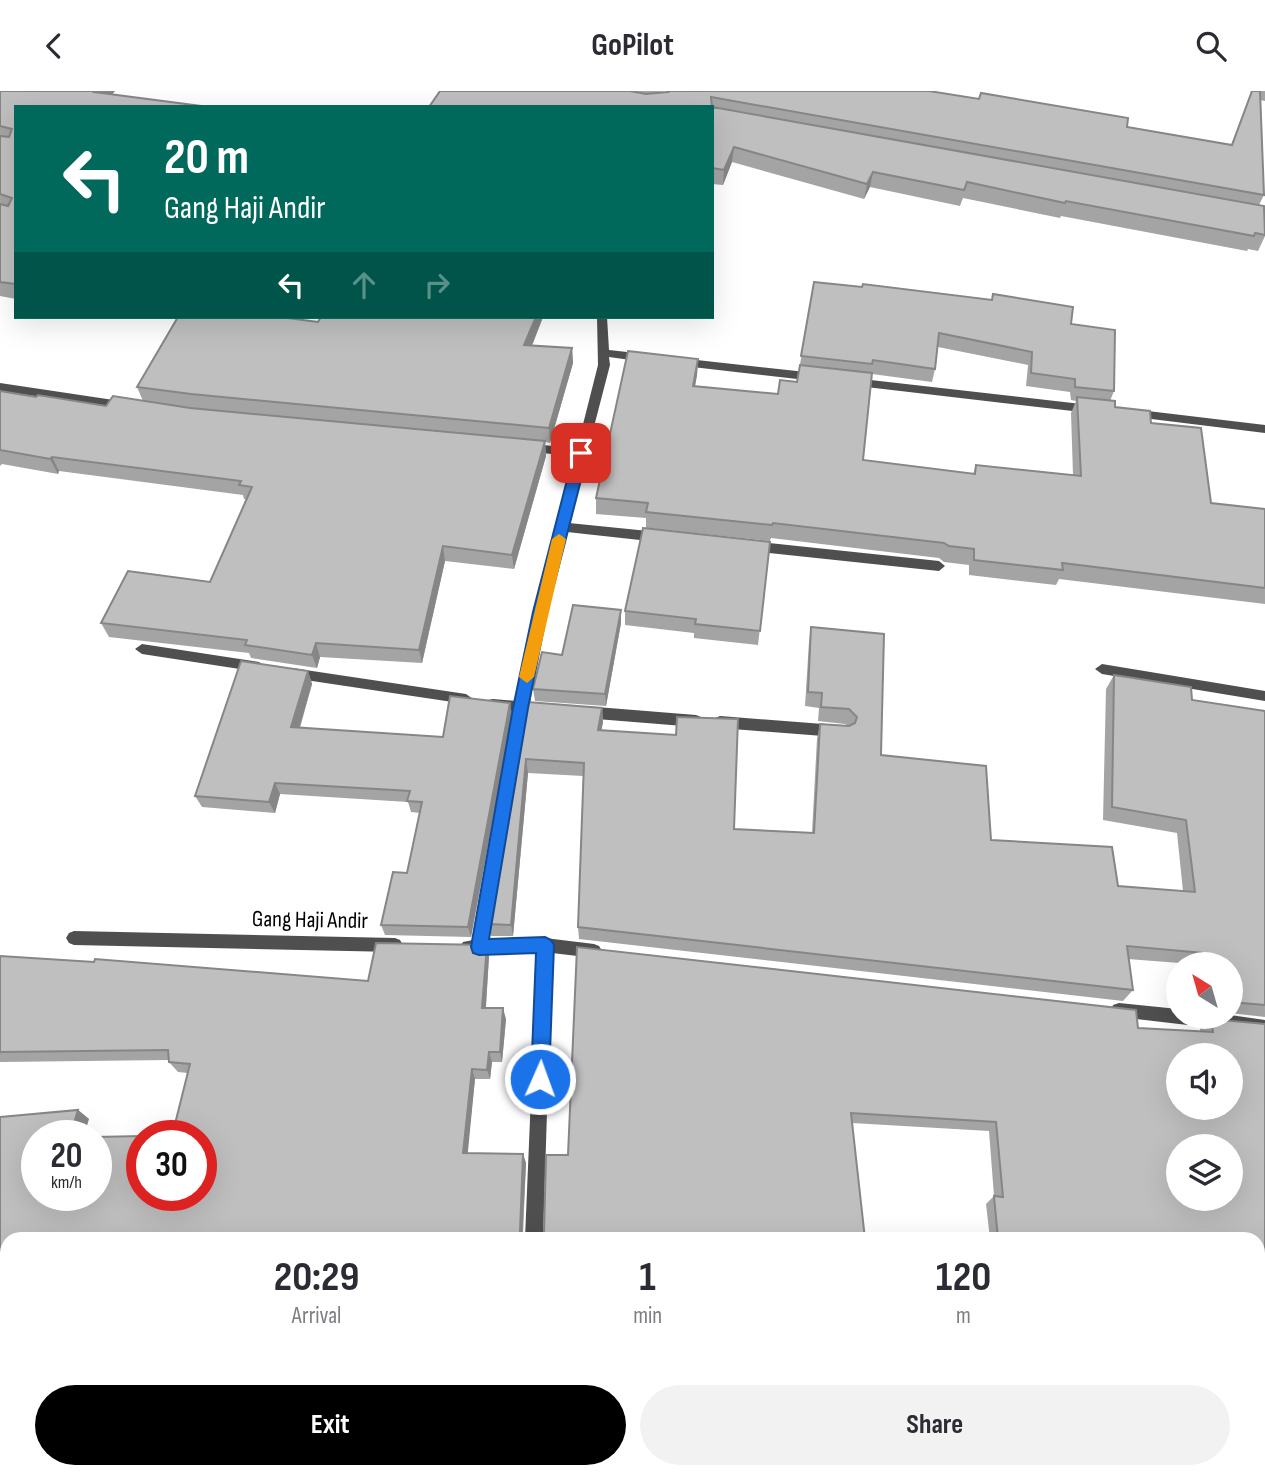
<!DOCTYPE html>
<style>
body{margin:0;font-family:"Sofia Sans Condensed",sans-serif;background:#f2f2f3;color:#2b2b33;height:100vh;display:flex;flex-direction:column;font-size:26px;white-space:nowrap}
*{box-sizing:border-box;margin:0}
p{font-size:23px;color:#7c7c81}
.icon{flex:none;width:38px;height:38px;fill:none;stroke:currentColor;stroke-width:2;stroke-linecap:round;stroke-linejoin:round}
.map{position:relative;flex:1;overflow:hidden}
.drawer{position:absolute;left:0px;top:1141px;width:1265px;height:247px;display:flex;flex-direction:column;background:#fff;border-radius:21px 21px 0 0;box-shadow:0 7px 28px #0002}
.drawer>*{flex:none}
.banner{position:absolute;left:14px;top:14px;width:700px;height:214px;border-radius:0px;box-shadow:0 7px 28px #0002;background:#00695c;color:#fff;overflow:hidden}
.needle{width:46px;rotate:323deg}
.tools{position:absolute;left:1166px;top:861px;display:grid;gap:14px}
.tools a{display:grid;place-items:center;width:77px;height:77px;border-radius:50%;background:#fff;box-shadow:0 7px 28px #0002;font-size:35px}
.speed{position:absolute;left:21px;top:1029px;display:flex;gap:14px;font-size:35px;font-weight:700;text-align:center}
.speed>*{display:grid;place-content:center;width:91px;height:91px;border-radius:50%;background:#fff;box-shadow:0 7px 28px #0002;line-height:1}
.speed small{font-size:18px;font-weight:400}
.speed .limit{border:10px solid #d22;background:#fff;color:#111}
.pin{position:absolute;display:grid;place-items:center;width:60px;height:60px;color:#fff;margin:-30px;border-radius:14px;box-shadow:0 4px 10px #0006}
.me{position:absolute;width:77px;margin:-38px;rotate:2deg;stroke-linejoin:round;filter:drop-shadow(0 0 5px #0008)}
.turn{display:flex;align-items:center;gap:24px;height:147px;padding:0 35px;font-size:32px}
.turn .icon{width:91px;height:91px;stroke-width:2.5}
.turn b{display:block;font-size:49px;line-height:60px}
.lanes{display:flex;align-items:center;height:66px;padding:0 35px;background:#0003;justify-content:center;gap:35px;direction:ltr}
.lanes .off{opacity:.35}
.eta{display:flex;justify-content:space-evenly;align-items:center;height:119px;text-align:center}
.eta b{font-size:42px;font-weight:700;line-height:49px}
.button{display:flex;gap:14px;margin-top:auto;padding:14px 35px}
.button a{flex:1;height:80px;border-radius:42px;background:#000;color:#fff;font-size:28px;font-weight:700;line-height:80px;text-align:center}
.button a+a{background:#f2f2f3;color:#2b2b33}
header{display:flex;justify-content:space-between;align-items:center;height:91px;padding:0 35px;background:#fff;font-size:32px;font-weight:700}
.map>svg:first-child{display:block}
</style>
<header><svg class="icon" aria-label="back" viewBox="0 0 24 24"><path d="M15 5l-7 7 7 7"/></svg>GoPilot<svg class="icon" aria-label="search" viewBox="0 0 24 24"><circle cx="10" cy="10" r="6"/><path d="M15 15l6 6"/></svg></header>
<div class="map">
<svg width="1265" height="1387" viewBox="0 0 1265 1387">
<rect width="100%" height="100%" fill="#fff"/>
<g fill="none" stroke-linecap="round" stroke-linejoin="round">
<path fill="#4f4f4f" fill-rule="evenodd" d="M597 226H607L609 259 645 263 650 267 645 271 609 266 610 274 569 432 658 441 664 446 658 451 567 441 546 521 530 612 551 615 553 619 551 623 528 622 488 849 545 847 594 853 599 855 602 860 599 865 594 867 552 862 543 1148H525L537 861 468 863 463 861 460 856 463 851 473 849 515 621 488 617 486 613 488 609 493 608 517 610 534 521 574 365 530 361 524 357 530 353 577 357 598 274Z
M679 267 815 282 821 286 815 290 675 274 674 271Z
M853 287 1090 314 1096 318 1090 322 849 294 847 291Z
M0 292 127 311 133 315 127 319 0 300Z
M1131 318 1265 334V342L1127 325V319Z
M751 450 939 470 945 475 939 480 751 460 745 455Z
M142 553 259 571 266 576 259 581 142 563 135 558Z
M1102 573 1265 600V610L1102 583 1095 578Z
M292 577 466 603 473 608 466 613 292 587 285 582Z
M584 615 696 624 701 626 703 630 701 634 696 636 584 627 579 625 577 621 579 617Z
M720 625 836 634 841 636 843 640 841 644 836 646 720 637 715 635 713 631 715 627Z
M74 840 395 847 400 849 403 854 400 859 395 861 74 854 69 852 66 847 69 842Z
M1119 912 1178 918V926L1230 924 1265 929V943L1119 926 1113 924 1111 919 1113 914Z
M1265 1249V1267L1258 1268V1250Z
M7 1263V1281L0 1282V1264Z
M1258 1274 1265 1277V1301L1258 1298Z"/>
</g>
<path fill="#a4a4a4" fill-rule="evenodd" d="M0 0H115L112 3 16 16V208L0 205Z
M440 0H929L1231 54 1252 0H1265V10L1260 9 1264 104 1259 114 1264 115 1265 145 1258 160 1248 158 1247 160 1061 125 1060 127 963 107 960 115 870 96 864 108 732 71 723 94 712 93V16Z
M814 191 1071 233 1114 300 1110 310 1115 316 1151 332 1211 412 1265 418V513L1059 488 1056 494 969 484V474L944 471 939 467 771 447 770 450 646 437V427L596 423V407L698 268 697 284 695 295 778 303 797 291ZM938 256 1028 274 1026 295 1070 301 1071 309 1076 310 1071 322 1073 384 976 374 973 383 863 369 872 283 932 291 935 278Z
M174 226H280L318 231 321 226H543L532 255 572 257 573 272 550 352 545 351 546 365 514 478 445 470 422 572 320 566 317 577 251 567 249 562 109 546 101 532 210 491 247 409 244 408 243 404 59 380 58 383 2 373 0 375V300L106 315 143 310 137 296 177 226Z
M770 451 758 554 694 547V542L625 534V520Z
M621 532 606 615 535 610 533 598 562 564Z
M811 536 881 664 991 749 1118 795 1183 800 1177 742 1103 729 1106 598 1114 584 1192 609 1265 620V926L1230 922V873H1192L1128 868 1133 899 1123 910 579 848 578 836 583 685 528 682 513 845H491L489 833 528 611 602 617 603 631 601 639 734 738 812 742 817 648 820 633 848 635 845 633 818 630 819 617 805 615 809 551Z
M308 580 312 593 300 637 443 646 512 624 471 846 385 844 381 834 407 782 420 722 411 721 408 711 280 703 275 722 202 716 195 705Z
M487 854 489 865 486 917 506 928 502 971H492L490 988H475L467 1062 523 1063 526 1072 523 1144H541L544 1141 568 1064 1138 937 1200 941V938L1211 928 1265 933V1228H1258V1148H990L986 1113 994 1105 989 1040 852 1032 865 1148H7V1229H0V1026L78 1019 89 1028 37 1045 201 1104 188 982 178 981 169 971V969L0 971V865L368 890Z"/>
<path fill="#868686" d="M95 0H115L100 16 94 1Z
M734 56 732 71 723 94 724 79Z
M873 81 870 96 864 108 867 93Z
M536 226H543L526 269 524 254Z
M572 257 573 272 550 352 549 337Z
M698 268 697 284 692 311 693 295Z
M545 350 546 365 514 478 512 464Z
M52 366 59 380 58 383 50 368Z
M443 455 445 470 422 572 419 559Z
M621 519V532L606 615 605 603Z
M316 552 320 566 317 577 312 564Z
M308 580 312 593 296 648 291 636Z
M510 612 512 624 471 846 468 836Z
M602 617 603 631 599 653 598 639Z
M526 668 528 682 513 845 511 834Z
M275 692 280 703 275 722 269 711Z
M487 854 489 865 485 927 482 917Z
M503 917 506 928 502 971 500 961Z
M489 961 492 971 490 988 487 979Z
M472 978 475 988 467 1070 463 1062Z
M78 1019 89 1028 84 1045H70Z
M523 1063 526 1072 522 1148 520 1141Z
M85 1381H97L96 1387H84Z"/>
<path fill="#bfbfbf" stroke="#868686" stroke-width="2" fill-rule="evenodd" d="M0 0H95L94 1 209 16H16V193L0 191V113L8 115 12 107 0 103V45L9 46 12 38 0 35Z
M440 0H630L646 3 668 1 667 0H929L979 8 981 2 1128 27 1127 36 1232 54 1252 0H1260L1264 104 711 6 712 16 1264 115 1265 144 1255 142 1254 145 1066 110 1065 112 967 91 964 99 873 81 867 93 734 56 724 79 712 77V16H429Z
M814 191 862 196 863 193 992 209 993 203 1073 216 1071 233 1115 239 1114 300 1075 296V288L1031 282 1032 261 939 242 935 278 873 269 872 273 801 265Z
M178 226H280L318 231 321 226H536L524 254 572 257 549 337 191 303 137 296Z
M628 260 698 268 693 295 778 303 780 289 797 291 800 274 872 282 863 369 975 383 976 374 1081 385 1077 306 1115 310V316L1150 320 1151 332 1201 337 1211 412 1265 418V497L1062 472 1063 479 974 469V458L949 455 944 452 773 432 772 434 646 421 648 412 596 407Z
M0 300 36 306 38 304 106 315 113 305 190 317 545 350 512 464 443 455 419 559 316 552 312 564 245 554 247 549 101 532 128 480 210 491 252 396 239 394 241 390 52 366 50 368 0 359Z
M643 437 770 451 760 540 695 533 696 528 625 520Z
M573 514 621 519 605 603 533 598 542 561 562 564Z
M811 536 884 543 881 664 986 675 991 749 1112 756 1118 795 1195 801 1186 729 1112 716 1114 584 1191 596 1192 609 1265 620V914L1242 912H1230V873H1204L1203 862 1127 855 1133 899 578 836 584 672 526 668 511 834 489 833 528 611 602 617 598 639 676 644 677 626 738 628 734 738 814 742 820 633 849 635 855 632 857 626 849 618 821 616 822 602 808 601Z
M241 570 308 580 291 636 443 646 450 605 510 612 468 836 381 834 393 781 407 782 422 711 407 710 410 700 275 692 269 711 195 705Z
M376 852 487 854 482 917H503L500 961H489L487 979 472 978 463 1062 523 1063 520 1141 523 1144H541L544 1141 546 1064H568L577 856 1136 919 1138 937 1213 941 1211 928 1265 933V1222H1258V1148H998L994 1105 1003 1106 996 1031 851 1022 865 1148H7V1224H0V1026L78 1019 70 1045H37V1104H96V1046L142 1045V1104H201V1045H172L190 973 169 971 168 959 0 961V865L94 871 95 868 368 890ZM1178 964H1230V1017H1178ZM1178 1055H1230V1108H1178Z
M0 1311H7V1381H85L84 1387H0Z
M320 1381H987L988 1387H320Z"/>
<path fill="#1a73e8" stroke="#114b97" stroke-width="2" d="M581 357 588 362 547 521 528 617 489 848 545 846 551 849 554 854 549 988 547 994 540 997 534 994 531 988 536 862 479 864 473 862 471 856 513 617 533 521 574 362Z"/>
<path fill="#f59e0b" d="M559 443 566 448 534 586 527 592 519 586 552 448Z"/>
<g text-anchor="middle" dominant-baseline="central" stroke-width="5" stroke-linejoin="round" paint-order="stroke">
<g font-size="23" fill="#000" stroke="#fff">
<text transform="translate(310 829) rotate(1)">Gang Haji Andir</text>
</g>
</g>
</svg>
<div class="tools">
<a><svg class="needle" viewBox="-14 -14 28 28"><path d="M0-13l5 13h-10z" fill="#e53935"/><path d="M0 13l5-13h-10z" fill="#7c7c81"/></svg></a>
<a><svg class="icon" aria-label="sound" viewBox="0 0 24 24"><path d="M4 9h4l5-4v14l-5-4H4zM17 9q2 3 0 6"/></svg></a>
<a><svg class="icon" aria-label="layers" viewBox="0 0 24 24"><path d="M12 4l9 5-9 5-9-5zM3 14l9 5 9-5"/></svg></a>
</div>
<div class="speed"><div>20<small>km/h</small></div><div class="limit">30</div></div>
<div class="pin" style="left:581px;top:362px;background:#d93025"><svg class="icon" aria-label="arrive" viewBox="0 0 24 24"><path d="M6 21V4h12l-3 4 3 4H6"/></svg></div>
<svg class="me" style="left:540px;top:988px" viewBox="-20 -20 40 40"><circle r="17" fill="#1a73e8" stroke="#fff" stroke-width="3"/><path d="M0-11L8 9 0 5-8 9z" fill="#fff"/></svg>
<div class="banner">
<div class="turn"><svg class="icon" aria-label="left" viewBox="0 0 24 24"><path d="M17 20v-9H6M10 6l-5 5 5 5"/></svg><div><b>20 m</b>Gang Haji Andir</div></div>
<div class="lanes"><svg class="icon" aria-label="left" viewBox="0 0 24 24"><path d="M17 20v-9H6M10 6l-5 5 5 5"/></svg><svg class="icon off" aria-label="ahead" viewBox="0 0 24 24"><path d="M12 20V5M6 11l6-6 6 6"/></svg><svg class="icon off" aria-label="right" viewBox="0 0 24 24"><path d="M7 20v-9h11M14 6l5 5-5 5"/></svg></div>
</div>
<section class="drawer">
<div class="eta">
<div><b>20:29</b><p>Arrival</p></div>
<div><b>1</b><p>min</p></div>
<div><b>120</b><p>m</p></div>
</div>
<div class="button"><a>Exit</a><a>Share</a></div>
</section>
</div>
